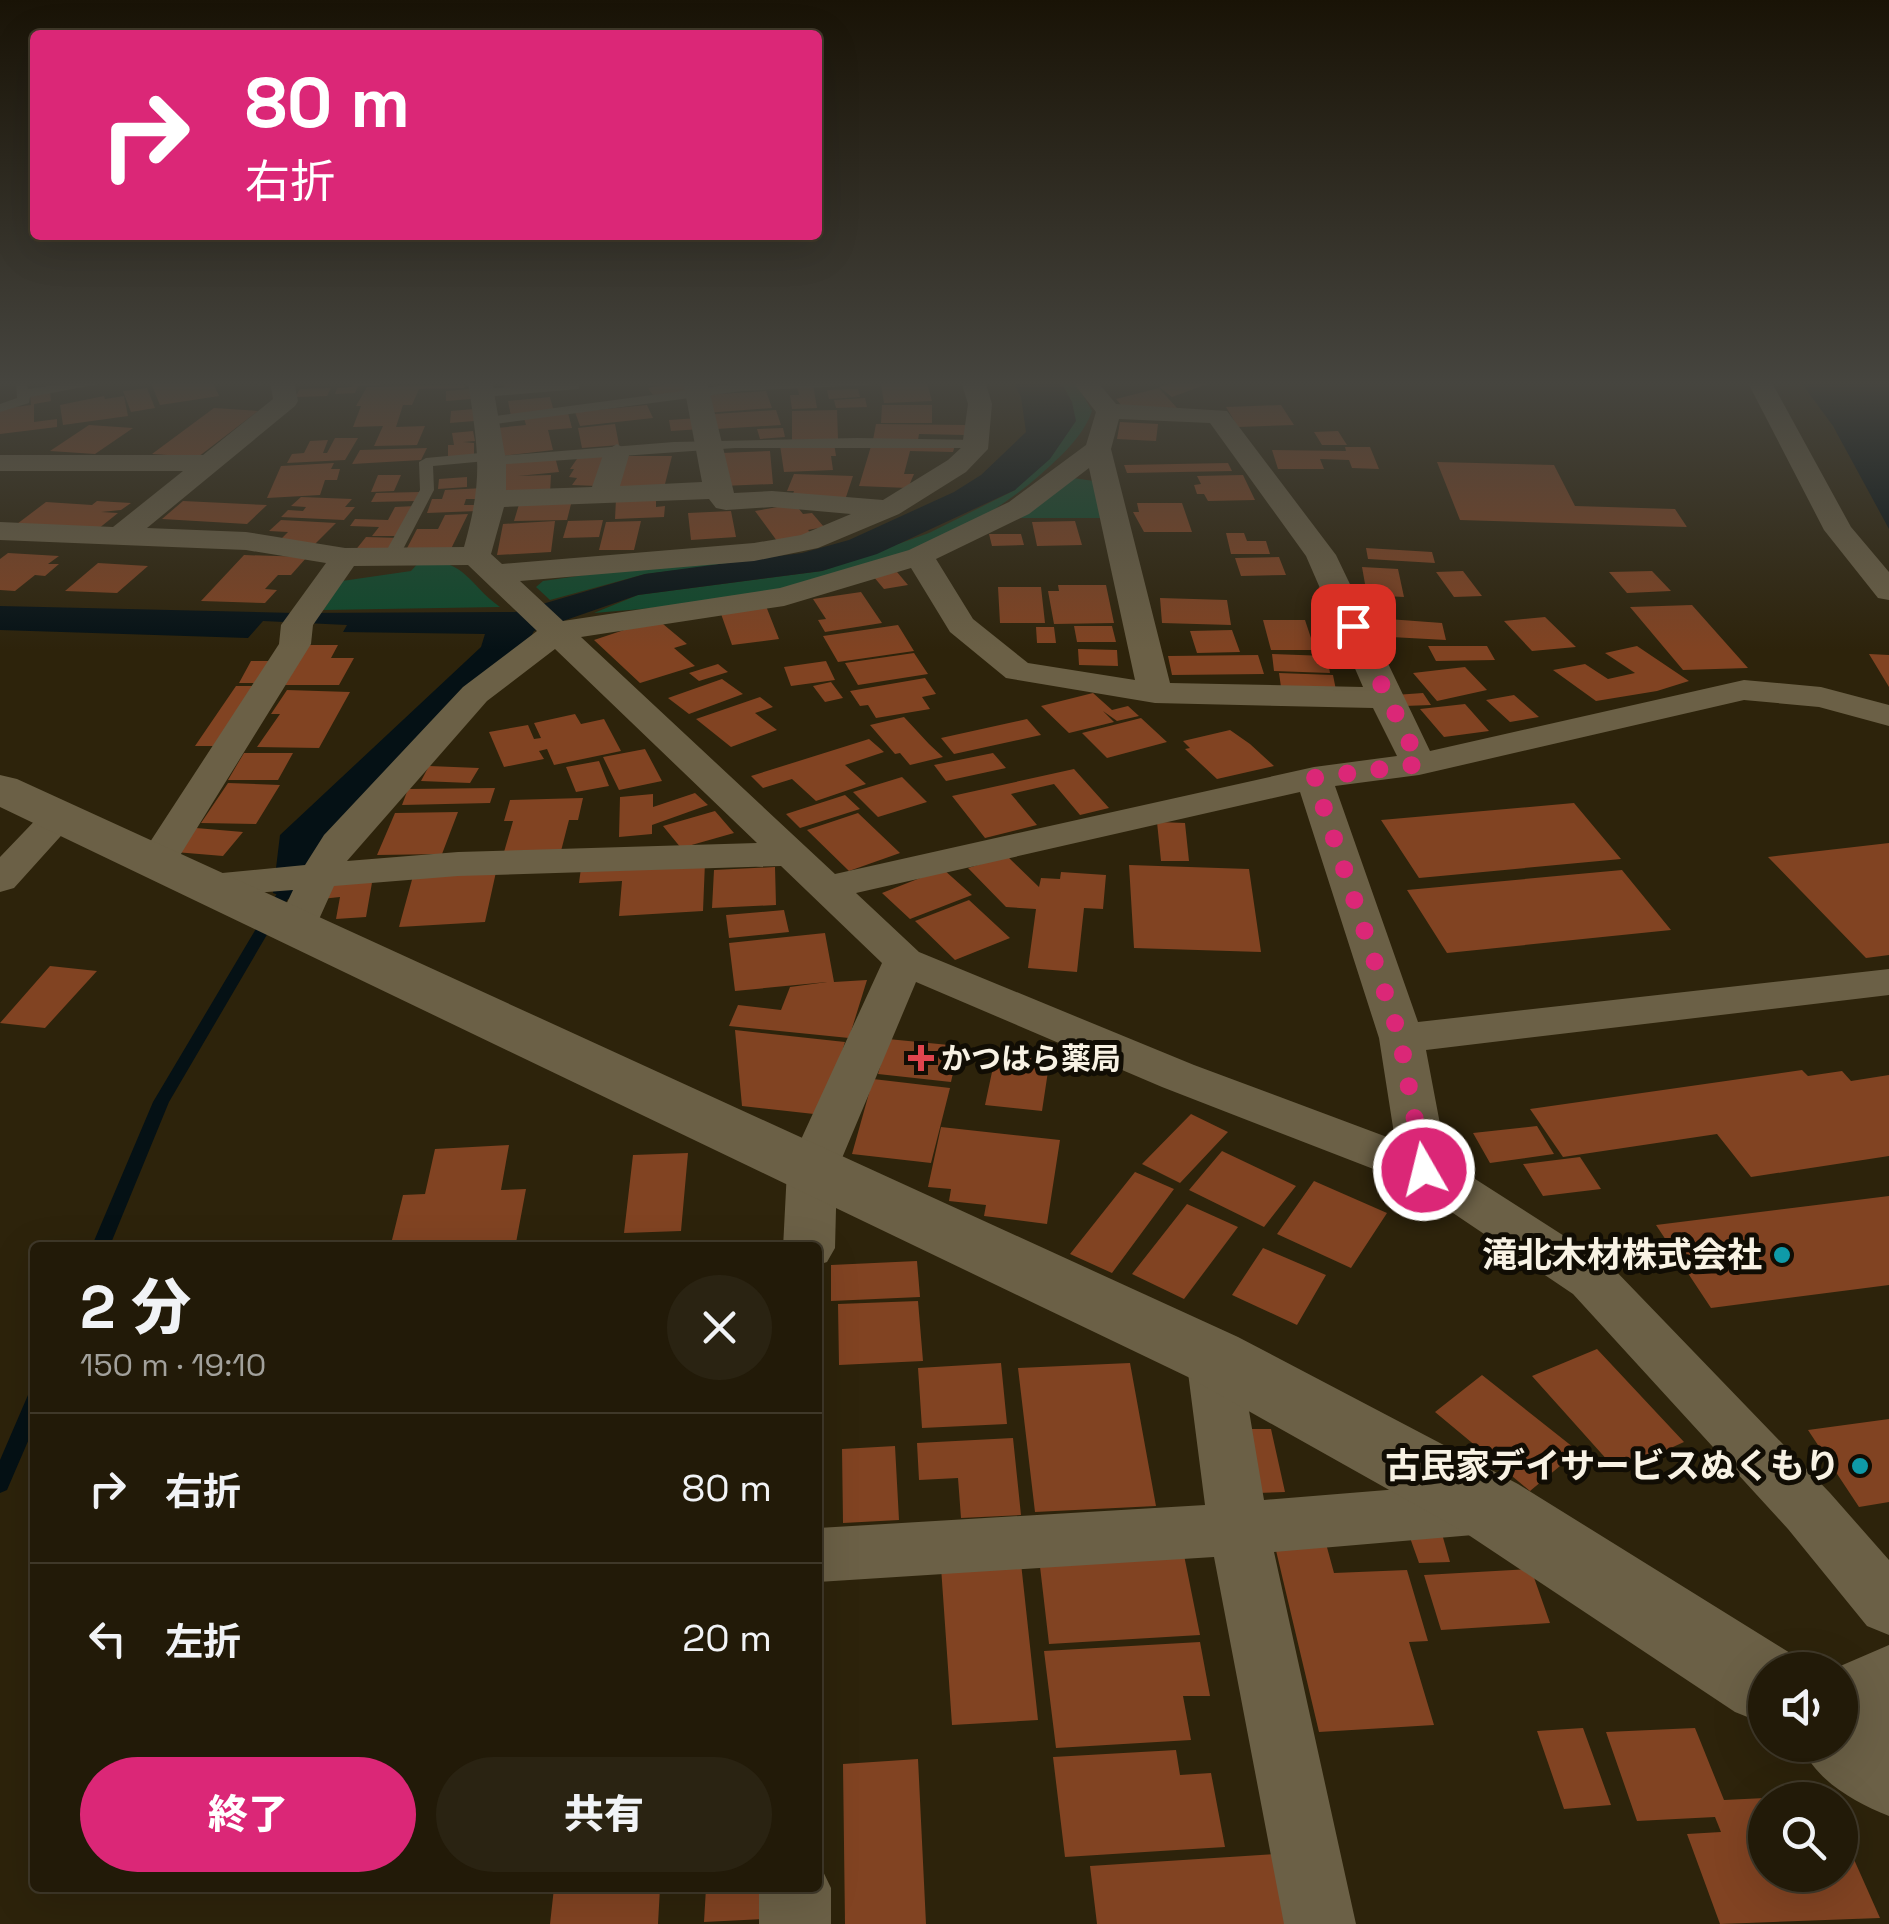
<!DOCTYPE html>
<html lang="ja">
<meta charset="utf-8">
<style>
body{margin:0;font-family:"Space Grotesk","Noto Sans JP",sans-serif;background:#2a2312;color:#f1f3f6;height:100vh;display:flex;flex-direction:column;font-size:38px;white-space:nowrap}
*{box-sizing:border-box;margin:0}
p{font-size:32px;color:#a2a19c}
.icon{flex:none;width:55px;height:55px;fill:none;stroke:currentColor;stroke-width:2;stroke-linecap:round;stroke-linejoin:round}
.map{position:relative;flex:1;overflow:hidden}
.sheet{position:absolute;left:30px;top:1242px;width:792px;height:650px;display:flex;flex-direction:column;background:#221a08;border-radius:10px;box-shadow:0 10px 40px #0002,0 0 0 2px #3f3829}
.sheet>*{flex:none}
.guide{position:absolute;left:30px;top:30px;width:792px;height:210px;border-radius:10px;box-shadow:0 10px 40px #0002,0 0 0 2px #3f3829;background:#db2777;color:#fff;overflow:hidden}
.tools{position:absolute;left:1748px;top:1652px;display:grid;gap:20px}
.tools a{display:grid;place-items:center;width:110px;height:110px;border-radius:50%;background:#221a08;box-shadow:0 10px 40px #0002,0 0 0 2px #3f3829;font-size:50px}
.pin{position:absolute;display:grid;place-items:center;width:85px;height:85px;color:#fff;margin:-42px;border-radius:20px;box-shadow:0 5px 15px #0006}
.me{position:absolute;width:110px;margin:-55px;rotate:352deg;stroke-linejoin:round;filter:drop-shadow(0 0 8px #0008)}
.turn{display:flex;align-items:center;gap:35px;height:210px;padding:0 50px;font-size:45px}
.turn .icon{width:130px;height:130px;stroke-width:2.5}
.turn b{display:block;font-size:70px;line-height:85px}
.round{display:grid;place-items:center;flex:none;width:105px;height:105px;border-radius:52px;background:#2a2312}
.overview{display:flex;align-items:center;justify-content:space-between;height:170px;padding:0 50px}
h1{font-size:60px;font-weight:800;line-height:75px}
.primary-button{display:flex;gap:20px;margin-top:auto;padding:20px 50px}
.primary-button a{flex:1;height:115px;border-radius:60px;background:#db2777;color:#fff;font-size:40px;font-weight:800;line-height:115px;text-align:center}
.primary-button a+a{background:#2a2312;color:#f1f3f6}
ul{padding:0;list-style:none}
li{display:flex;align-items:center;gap:30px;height:150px;padding:0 50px;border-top:2px solid #3f3829}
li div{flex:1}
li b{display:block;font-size:38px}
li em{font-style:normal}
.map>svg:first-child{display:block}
</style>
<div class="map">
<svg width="1889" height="1924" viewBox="0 0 1889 1924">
<rect width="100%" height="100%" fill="#2d230b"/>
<path fill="#0d492c" d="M1060 381H1075L1092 411C1083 437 1060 457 1040 475 921 579 746 601 594 613L638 595 822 571 929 533 1015 490 1072 402Z
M1073 478 1094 481 1100 518H1018Z
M422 559C468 562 467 583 500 607L323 610 342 581 411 571Z
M754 561 645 574 550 600 536 587 543 581 634 568Z"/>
<path fill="#051115" d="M1013 381H1060L1072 402 1076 421 1050 459 1015 490 877 554 822 571 638 595 534 631 526 646 300 903 273 893 280 835 481 647 485 634 343 632 347 625 263 621 248 638 0 630V606L294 613 515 612 645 574 802 553 849 540 954 492 981 475 1026 432 1021 397Z
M1800 381H1889V529L1833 426Z"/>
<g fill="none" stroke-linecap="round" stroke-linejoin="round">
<path fill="#051115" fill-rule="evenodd" d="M292 876 299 880 169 1102 109 1248H91L153 1102 285 880Z
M35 1393V1425L7 1490 0 1493V1460L28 1395Z"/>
</g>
<path fill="#814322" d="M150 381H212L219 396 160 405Z
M353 381H380V385L358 386 355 393 335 394 337 388 352 387Z
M503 381H560L561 384 505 390Z
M648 381H676L686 383 691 391 653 395 648 388 667 384 649 386Z
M1181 381H1205L1210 383 1172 397 1159 387Z
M927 383 932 401 884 403 881 384Z
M465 385 464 388 419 389 412 405H403L396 427 425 426 417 445 374 446 383 426 353 427 361 406H356L367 387Z
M813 385 817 408 792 409 790 395H799L797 386Z
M147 388 155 408 131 412 123 391Z
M331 388 327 396 295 397 300 389Z
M1159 388 1177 408 1123 407 1116 399Z
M470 389 471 399 446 401V391Z
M858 389 860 397 829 399 827 390Z
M766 391 772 408 706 413 703 395Z
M50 392 51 401 34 404V422L57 419V427L0 434V409L31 405 30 395Z
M104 396 105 399 124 396 128 416 63 425 60 405Z
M550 397 554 412 511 416 508 401Z
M865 398 867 407 836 408 834 400Z
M647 405 653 418 580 426 575 412Z
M882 405H932V423H881Z
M1281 405 1294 425 1238 427 1226 407Z
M214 408 258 411 198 457 152 454Z
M474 409V421L450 423 451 411Z
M776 410 781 425 716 429 714 414Z
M837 410 838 439 792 440V411Z
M568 413 572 428 548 430 553 450 502 456 497 428 526 425 524 418Z
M698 418 701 429 671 431 669 420Z
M1120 422 1158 424 1156 441 1117 439Z
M615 424 619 445 582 448 578 428Z
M876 424 965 425V435L919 434 918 440H873Z
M89 425 133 428 95 454 50 451Z
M783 428 785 437 760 439 757 429Z
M473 431 475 441 463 442 474 443V456L448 458V445H454L452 433Z
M1338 431 1347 445H1322L1314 432Z
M335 438H358L345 460 287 463 292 454 304 453 310 441 328 440 323 453H327Z
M834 443 836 456H831L833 470 784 472 780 445Z
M872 443 955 445 953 452 910 451 904 474H914L908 488 859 486Z
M1345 447H1370L1379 469 1352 468 1349 460 1320 459 1324 469H1278L1272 450 1346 451Z
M427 448 421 460 352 464 360 450Z
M770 451 773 484 722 486V453Z
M579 456 609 457 598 486 572 485 577 478 569 477 574 469H570Z
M619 456H672L663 492 608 494Z
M555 457 559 472 518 476 551 475 550 494 504 497 501 462Z
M1437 462 1554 465 1575 506 1675 509 1687 527 1460 520Z
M334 463 331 469H340L337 480H325L320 495 267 498 281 466Z
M1228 463 1232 471 1127 473 1124 465Z
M794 474 853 476 845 500 791 499 794 491H787Z
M378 475H401L394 491 371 492Z
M1243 475 1255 500 1208 501 1204 494H1197L1194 485 1201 484 1197 476Z
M467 477V487L438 489 439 479Z
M484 488 481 499H466L464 505H479L477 511 427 513 432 499H442L445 490Z
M420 492 416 501 371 502 376 493Z
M301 497 352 499 345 507H355L344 520 281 517 288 510 303 511 306 507 291 506Z
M656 497V507L665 506 664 517 615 519 616 499Z
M572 500 567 520 514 521 520 501Z
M97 501 131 503 121 510 101 512 118 513 98 529 17 524 46 502 92 505Z
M183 501 267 505 247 524 162 519Z
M1137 503H1182L1192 532H1144L1133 512H1139Z
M795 504 803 514 812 513 824 527 808 530 813 535 777 541 755 511Z
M416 506 396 536H372L379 527 350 526 355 519 388 520 395 507Z
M731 511 736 537 691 540 688 513Z
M468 514 450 551 405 552 417 529H438L445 515Z
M281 520 336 523 314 545 277 543 288 532 269 531Z
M603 520 599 537 563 538 568 521Z
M555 521 551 552 497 555 503 524Z
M641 521 634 550H599L606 522Z
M1075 521 1082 545 1037 546 1032 522Z
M1226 533H1244L1247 541H1266L1270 554H1231Z
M989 534H1021L1024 545 992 546Z
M366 537 399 538 389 553 354 552Z
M1366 548 1432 552 1435 563 1368 559Z
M8 553 59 556 48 564H59L45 576 35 575 15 591 0 590V559Z
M244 555 307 557 291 575H278L265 589 277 590 265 603 201 601Z
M1279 557 1286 575 1241 576 1235 558Z
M98 563 148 566 117 593 65 591Z
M1362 567 1398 569 1404 597 1367 595Z
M1463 571 1482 596 1454 597 1436 572Z
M1652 571 1671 591 1627 593 1609 572Z
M897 572 908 585 884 589 873 576Z
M1058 585H1106L1114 623 1054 624 1048 591H1059Z
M998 587H1041L1045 623H1000Z
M861 592 882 623 825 632 818 620 826 619 813 599Z
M1160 598 1227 600 1231 625 1162 623Z
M1692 605 1748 668 1683 670 1630 607Z
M766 606 779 639 732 645 720 611Z
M1545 617 1576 647 1532 651 1504 621Z
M657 619 687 644 674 648 695 666 640 683 594 640Z
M1388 619 1442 623 1446 640 1391 637Z
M1263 620H1305L1315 650H1271Z
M898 625 914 651 838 662 823 636Z
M1074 626H1112L1116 642H1077Z
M1036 627H1054L1056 643H1037Z
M1232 630 1240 652 1197 653 1190 631Z
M309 645H338L331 658H354L339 685H285Z
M1428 646H1487L1495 660 1436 661Z
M1637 646 1689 681 1657 691 1596 701 1553 670 1585 664 1608 679 1635 673 1605 653Z
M1078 649 1117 650 1118 666 1079 665Z
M914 653 928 674 858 685 845 663Z
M1272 654 1327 656 1330 673 1274 671Z
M1869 654 1889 655V687Z
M1258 655 1264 674 1172 675 1168 656Z
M251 661H271L259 683H239Z
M826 661 835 680 791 686 784 667Z
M718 664 728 672 699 681 689 673Z
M1465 667 1487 690 1437 701 1413 673Z
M1279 673 1333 675 1336 690 1281 687Z
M925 678 936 694 922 697 930 709 876 718 868 705 860 706 850 691Z
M722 679 743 694 689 714 668 698Z
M831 682 843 698 825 702 813 686Z
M236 686H259L219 746H195Z
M287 690 350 692 319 748 257 747 280 714H271Z
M1093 693 1112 710 1128 706 1139 716 1117 721 1103 711 1114 722 1069 733 1041 706Z
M1423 693 1431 705 1404 706 1395 695Z
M1514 695 1539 717 1510 722 1486 700Z
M760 697 773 707 755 713 777 730 731 747 696 719Z
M1465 704 1489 731 1444 737 1420 709Z
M575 714 581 724 604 719 621 751 554 765 547 749 539 751 544 759 504 767 489 732 528 725 534 739 541 738 534 723Z
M904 717 929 744 943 757 910 765 900 753 895 754 870 725Z
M1141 718 1167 742 1107 758 1082 733Z
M1027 719 1041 735 954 754 941 738Z
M1230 730 1250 744 1274 766 1217 779 1185 749 1190 748 1183 741Z
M869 739 884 752 845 765 866 784 816 801 792 779 763 788 751 776Z
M645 749 662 781 619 790 603 757Z
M244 753H293L278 780H228Z
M993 753 1006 768 946 781 934 765Z
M599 761 609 786 576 792 566 767Z
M429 766 479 768 470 783 421 781Z
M1074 769 1109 808 1080 815 1054 784 1011 794 1037 825 985 838 952 796Z
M902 777 927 802 878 817 853 792Z
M228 783 280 785 256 824 201 823Z
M495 788 490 803 402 805 408 789Z
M695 793 708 805 652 825V834L619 837 620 797 653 794V807Z
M845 795 860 809 800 828 786 814Z
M583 798 578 820H569L561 851 504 852 513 821H504L510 800Z
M1574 803 1621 859 1419 878 1381 820Z
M715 811 734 833 681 848 663 826Z
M458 812 442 854 377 855 395 813Z
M858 813 900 853 849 871 807 830Z
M1157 822 1185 823 1189 861H1161Z
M196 828 243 832 223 856 175 852Z
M1889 843V955L1866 958 1768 857Z
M1007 856 1039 887 1041 878 1060 879 1061 872 1106 875 1103 909 1084 908 1077 972 1028 968 1036 909 1006 907 968 868Z
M705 862 703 911 619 916 622 881 579 883 581 868Z
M1129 865 1249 869 1261 952 1134 948Z
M775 867 776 905 712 908 714 870Z
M943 869 972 895 910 919 882 893Z
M1622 870 1671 930 1447 953 1407 890Z
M496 872 485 922 399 927 413 876Z
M373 877 366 917 336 919 340 897 321 899 323 882Z
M969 900 1010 938 955 960 915 921Z
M784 910 789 932 729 938 726 915Z
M825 933 834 982 867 980 849 1038 729 1026 738 1005 781 1010 790 987 827 982 735 991 729 943Z
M50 966 97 971 45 1028 0 1023Z
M735 1030 845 1042 823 1115 742 1106Z
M888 1039 959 1046 951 1082 878 1074Z
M996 1053 1050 1058 1042 1111 985 1105Z
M1802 1070 1808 1076 1842 1071 1851 1081 1889 1075V1156L1751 1177 1717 1134 1563 1157 1530 1109Z
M873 1079 950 1088 931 1163 852 1154Z
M1191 1114 1228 1132 1180 1183 1142 1164Z
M1537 1126 1554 1154 1490 1163 1473 1133Z
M941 1127 1060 1140 1047 1224 984 1216 986 1205 949 1201 951 1189 928 1187Z
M509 1145 501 1190 526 1189 515 1248H390L403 1195 425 1194 435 1149Z
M1222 1151 1296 1186 1264 1227 1189 1190Z
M688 1153 681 1231 624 1233 633 1155Z
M1580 1157 1601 1189 1543 1196 1523 1164Z
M1135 1172 1174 1189 1112 1273 1070 1254Z
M1314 1181 1387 1213 1351 1268 1277 1234Z
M1889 1196V1285L1711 1308 1656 1225Z
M1187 1204 1238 1227 1184 1299 1132 1274Z
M1263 1248 1326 1275 1297 1325 1232 1295Z
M917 1261 920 1297 831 1301V1265Z
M918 1301 923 1361 839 1365 838 1304Z
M1597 1349 1684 1442 1618 1472 1532 1376Z
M1001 1363 1007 1424 922 1428 918 1368Z
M1130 1363 1156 1506 1035 1512 1018 1368Z
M1482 1375 1578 1451 1530 1491 1435 1412Z
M1889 1419V1502L1859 1507 1808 1430Z
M1244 1429H1271L1285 1492 1257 1493Z
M1013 1438 1021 1515 961 1518 958 1478 919 1480 917 1443Z
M895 1446 899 1520 843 1523 842 1449Z
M1442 1534 1450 1562 1419 1563 1409 1535Z
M1325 1540 1334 1573 1407 1570 1428 1641 1409 1642 1434 1725 1319 1732 1274 1542Z
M1183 1550 1200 1635 1049 1644 1039 1558Z
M1021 1563 1038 1720 952 1725 941 1567Z
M1531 1569 1550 1623 1441 1630 1424 1575Z
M1200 1642 1210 1696H1183L1191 1740 1056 1748 1044 1651Z
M1583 1728 1611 1805 1564 1809 1537 1731Z
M1695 1728 1724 1800 1765 1798V1875H1840V1828L1880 1918 1720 1924 1687 1834 1721 1832 1715 1817 1637 1821 1606 1732Z
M1176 1750 1180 1775 1211 1773 1225 1847 1065 1857 1053 1757Z
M918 1759 926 1924H845L843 1764Z
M1277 1854 1291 1924H1097L1090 1866Z
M554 1888H660L658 1924H550Z
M706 1888H766V1919L704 1922Z"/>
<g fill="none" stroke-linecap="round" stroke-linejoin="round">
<path fill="#6b6046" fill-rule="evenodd" d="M16 381H26L28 389 84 381H115L30 397 29 403 0 412V404L17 398Z
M255 381H269L261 385Z
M788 381H874L868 385 742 391 488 425 481 421 488 417 742 383Z
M574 382 579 383V389L483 397 477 393 483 389Z
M857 438 978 440 985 444 978 448H735L493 465 486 461 433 466 434 490 400 555 392 560 384 555 420 490 419 462 426 458 491 452 498 456 674 442Z"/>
<path fill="#6b6046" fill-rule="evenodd" d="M270 381H294L298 401 295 406 147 528 246 532 345 548 464 547C484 477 478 451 468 381H492L506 461V490L592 487 604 452 617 444 630 452 620 486 702 482 683 381H707L734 493 772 491 883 500 948 460 962 447 968 404 961 381H985L992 404 988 449 966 472 899 514 818 548 754 561 520 581 563 621 780 588 909 550 1009 502 1086 445 1096 412 1072 381H1097L1116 404 1227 411 1336 555 1430 751 1744 680 1821 687 1889 705V726L1819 707 1744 700 1419 775 1335 786 1418 1022 1889 969V995L1426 1050 1447 1161 1611 1266 1830 1493 1889 1560V1635L1867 1626 1788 1529 1573 1294 1407 1182 1162 1087 916 982 837 1170 835 1248 827 1262 818 1265V1248H783L787 1170 882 963 781 866 458 876 334 886 311 937 296 940 281 937 275 928 293 890 205 897 191 894 185 885 191 876 305 865 324 835 463 687 537 631 468 565 354 566 313 625 311 644 171 870 157 874 143 870 137 862 279 644 281 625 326 563 246 550 0 540V522L113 527 183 471H0V455H203L273 399ZM1119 419 1210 423 1306 556 1363 687 1170 683 1111 449ZM1089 468 1135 680 1028 663 973 619 936 559 1029 514ZM709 499 716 508 726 510 772 507 851 514 801 535 754 543 502 564 491 554 504 507ZM911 568 950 632 1006 678 1155 703 1373 708 1397 756 1314 767 835 874 581 637 784 606ZM555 649 757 843 458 852 347 861 487 701ZM1300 792 1379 1038 1395 1140 1194 1065 919 952 856 893Z
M1747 381H1771L1851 527 1889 572V600L1878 598 1824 530Z
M59 806 72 809 78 817 14 888 0 892V857L46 809Z
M1213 1335 1232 1342 1240 1357 1264 1500 1485 1482 1506 1490 1515 1508 1506 1526 1485 1534 1274 1552 1356 1924H1284L1214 1557 818 1582V1528L1205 1505 1186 1357 1194 1342Z
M818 1861 831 1888V1924H759V1888H818Z"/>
<path fill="#6b6046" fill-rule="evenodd" d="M0 775 17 779 1238 1337 1518 1484 1795 1656 1801 1670H1765V1724L1735 1712 1464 1532 1188 1377 0 807Z
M1889 1645V1816C1854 1802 1816 1781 1801 1745H1840V1670H1831Z"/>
</g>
<linearGradient id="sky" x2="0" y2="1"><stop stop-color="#191306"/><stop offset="0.59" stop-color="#46453f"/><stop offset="1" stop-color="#46453f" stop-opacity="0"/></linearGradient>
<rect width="1889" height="650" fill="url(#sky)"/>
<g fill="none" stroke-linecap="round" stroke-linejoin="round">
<path stroke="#db2777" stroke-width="18" stroke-dasharray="0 32.4" d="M1353 626 1420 764 1314 778 1400 1038 1424 1170"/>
</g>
<path fill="#e0444e" stroke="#110d04" stroke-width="4" d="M916 1043h10v10h10v10h-10v10h-10v-10h-10v-10h10z"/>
<g fill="#0f9aa8" stroke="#110d04" stroke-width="4">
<circle cx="1782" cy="1255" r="10"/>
<circle cx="1860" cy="1466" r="10"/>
</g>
<g text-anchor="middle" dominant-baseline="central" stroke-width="10" stroke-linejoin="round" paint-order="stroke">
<g font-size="30" font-weight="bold" fill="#f8f2e4" stroke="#110d04" text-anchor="start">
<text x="941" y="1058">かつはら薬局</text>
</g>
<g font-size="35" font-weight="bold" fill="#f8f2e4" stroke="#110d04" text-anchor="end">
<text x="1762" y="1255">滝北木材株式会社</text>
<text x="1840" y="1466">古民家デイサービスぬくもり</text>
</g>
</g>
</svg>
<div class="tools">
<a><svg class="icon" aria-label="sound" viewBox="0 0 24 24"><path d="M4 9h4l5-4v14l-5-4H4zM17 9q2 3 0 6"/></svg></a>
<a><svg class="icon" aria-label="search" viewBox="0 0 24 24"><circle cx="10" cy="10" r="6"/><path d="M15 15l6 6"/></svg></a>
</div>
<div class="pin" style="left:1353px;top:626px;background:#d93025"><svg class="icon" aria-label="arrive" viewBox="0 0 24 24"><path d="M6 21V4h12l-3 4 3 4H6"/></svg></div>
<svg class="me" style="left:1424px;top:1170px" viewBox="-20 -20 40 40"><circle r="17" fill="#db2777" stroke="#fff" stroke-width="3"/><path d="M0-11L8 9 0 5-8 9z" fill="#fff"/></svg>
<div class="guide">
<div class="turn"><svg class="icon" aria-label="right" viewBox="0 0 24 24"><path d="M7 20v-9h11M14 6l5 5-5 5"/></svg><div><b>80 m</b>右折</div></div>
</div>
<section class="sheet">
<div class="overview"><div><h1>2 分</h1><p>150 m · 19:10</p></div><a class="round"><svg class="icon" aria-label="close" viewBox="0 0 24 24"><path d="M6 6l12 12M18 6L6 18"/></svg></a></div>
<ul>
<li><svg class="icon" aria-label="right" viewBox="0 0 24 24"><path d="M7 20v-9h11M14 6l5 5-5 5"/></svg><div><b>右折</b></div><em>80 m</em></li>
<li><svg class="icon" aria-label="left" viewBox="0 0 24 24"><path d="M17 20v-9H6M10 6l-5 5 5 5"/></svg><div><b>左折</b></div><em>20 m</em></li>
</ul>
<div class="primary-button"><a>終了</a><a>共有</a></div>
</section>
</div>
